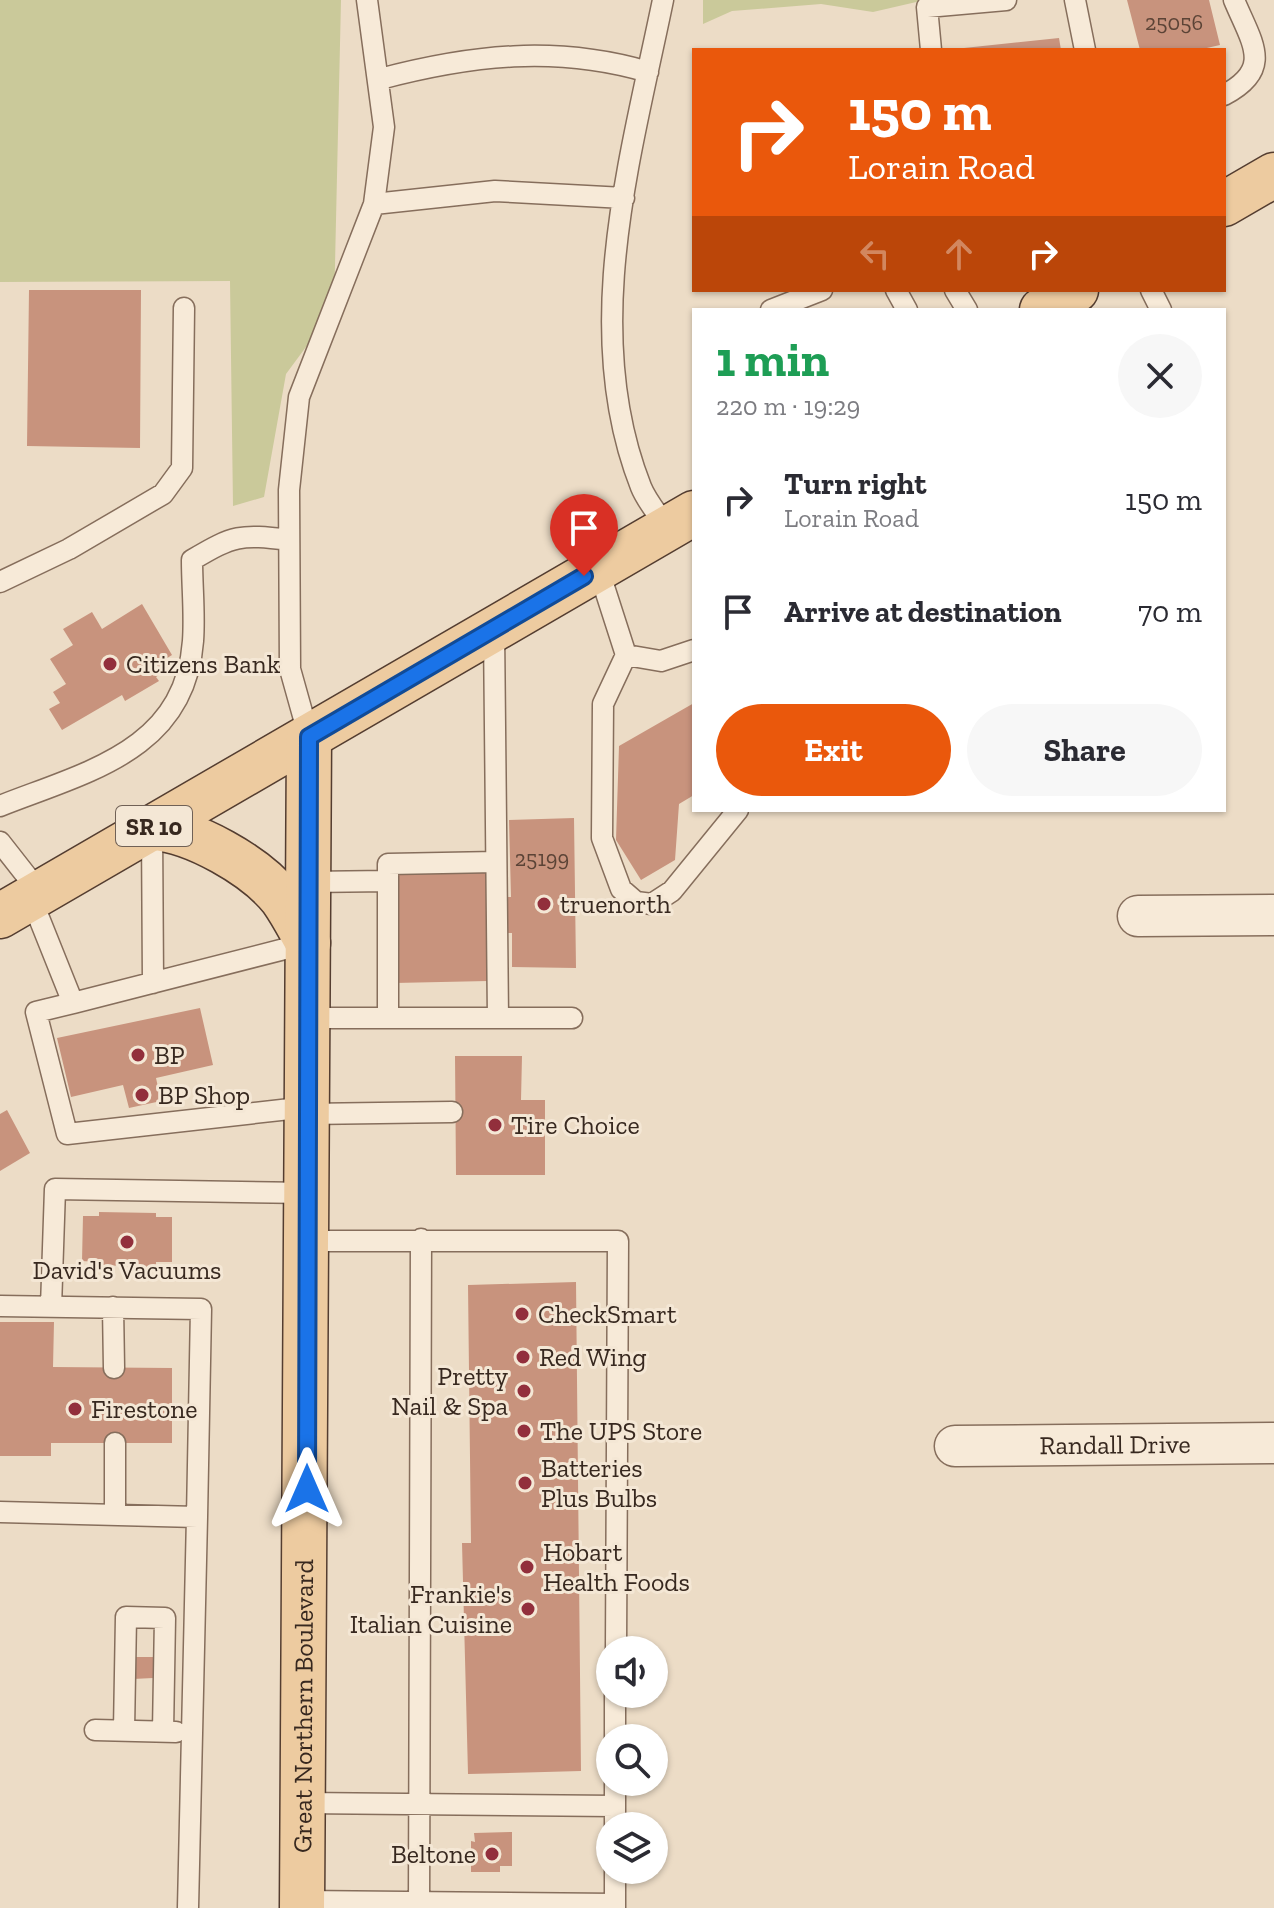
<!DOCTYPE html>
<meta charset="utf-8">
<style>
body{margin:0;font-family:"Zilla Slab",serif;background:#f7f7f7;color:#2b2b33;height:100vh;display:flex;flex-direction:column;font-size:30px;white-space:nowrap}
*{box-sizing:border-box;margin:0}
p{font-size:26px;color:#7c7c81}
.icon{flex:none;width:44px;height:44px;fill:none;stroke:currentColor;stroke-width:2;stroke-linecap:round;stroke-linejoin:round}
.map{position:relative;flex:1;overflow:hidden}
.sheet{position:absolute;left:692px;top:308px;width:534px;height:504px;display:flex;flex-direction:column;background:#fff;border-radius:0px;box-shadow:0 2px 6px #0004}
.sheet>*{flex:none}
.guide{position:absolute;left:692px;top:48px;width:534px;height:244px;border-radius:0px;box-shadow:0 2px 6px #0004;background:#ea580c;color:#fff;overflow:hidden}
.tools{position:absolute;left:596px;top:1636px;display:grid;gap:16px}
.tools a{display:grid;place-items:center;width:72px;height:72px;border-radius:50%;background:#fff;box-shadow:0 2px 6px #0004;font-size:40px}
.pin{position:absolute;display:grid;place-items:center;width:68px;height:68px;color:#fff;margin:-82px -34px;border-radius:50% 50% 50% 0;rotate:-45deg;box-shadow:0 0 8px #0007}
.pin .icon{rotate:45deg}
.me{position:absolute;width:88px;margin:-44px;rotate:0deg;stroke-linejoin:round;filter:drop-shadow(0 0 6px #0008)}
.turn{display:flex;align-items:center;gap:28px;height:168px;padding:0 24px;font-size:36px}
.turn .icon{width:104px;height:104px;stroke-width:2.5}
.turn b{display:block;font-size:56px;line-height:68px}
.lanes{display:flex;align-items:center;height:76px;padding:0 24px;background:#0003;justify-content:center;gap:40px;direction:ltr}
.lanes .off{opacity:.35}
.round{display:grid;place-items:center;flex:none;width:84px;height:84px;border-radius:42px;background:#f7f7f7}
.overview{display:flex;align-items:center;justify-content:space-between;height:136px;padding:0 24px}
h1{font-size:48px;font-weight:700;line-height:60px;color:#1e9e55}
.action{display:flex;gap:16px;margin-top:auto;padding:16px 24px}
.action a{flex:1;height:92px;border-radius:48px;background:#ea580c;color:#fff;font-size:32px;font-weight:700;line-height:92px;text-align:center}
.action a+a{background:#f7f7f7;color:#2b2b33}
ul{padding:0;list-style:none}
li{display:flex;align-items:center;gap:24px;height:112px;padding:0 24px}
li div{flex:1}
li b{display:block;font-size:30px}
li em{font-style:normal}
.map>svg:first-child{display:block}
</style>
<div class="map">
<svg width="1274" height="1908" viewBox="0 0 1274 1908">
<rect width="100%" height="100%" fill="#ecdcc6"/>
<path fill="#cac99a" d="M0 0H341L334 309 286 374 264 497 233 506 230 281 0 282Z
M703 0H925L873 12 821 4 732 11 703 24Z"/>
<path fill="#c8937d" d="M1127 0H1209L1220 45 1198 50H1140Z
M1059 38 1061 50H964V48Z
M29 290H141L140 448 27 446Z
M142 604 172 655 164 660 169 668 156 677 159 681 125 701 122 695 62 730 49 709 60 703 53 692 66 684 50 659 73 645 63 629 92 612 102 629Z
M694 703V795L679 804 675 860 641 880 616 840 619 746Z
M574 818 576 968 512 967V933H507V897H511L509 820Z
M395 873H486L488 981 394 983Z
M200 1008 213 1065 156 1078 161 1101 129 1108 123 1085 71 1097 57 1038Z
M455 1056H522L521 1100H545V1175H456Z
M7 1110 30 1153 0 1171V1114Z
M99 1212 156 1213V1217H172V1262H156V1267L97 1265V1262L82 1261 83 1216H99Z
M576 1282 581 1771 468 1774 462 1543H471L468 1285Z
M0 1322H54L53 1367 172 1368V1443H51V1456H0Z
M133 1657H154L153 1678 133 1679Z
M512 1832V1866H500V1872H471V1841L475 1842 474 1833Z"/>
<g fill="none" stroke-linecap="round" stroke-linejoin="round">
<g stroke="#866e5c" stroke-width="23">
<path id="lane" d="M663 0C631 156 579 331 641 487 647 502 659 515 667 528
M1075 0 1085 50
M931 50 927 7 1006 0
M380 79C471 55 556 45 648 72
M1224 95C1274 69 1252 43 1234 0
M374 204 495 191 624 198
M896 290 907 310
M955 290 967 310
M1151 290 1161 310
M771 310 822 290
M598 568 626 655 661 661 694 650
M0 582 69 549 163 494 182 468 184 308
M494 630 498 1018
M626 655 603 704 602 838 621 889 636 902 652 904 672 891 738 810
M309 737 290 669 289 490 299 397 374 204 384 127 367 0
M0 806C86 772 185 751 193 641 195 614 192 587 192 560 234 535 240 534 289 540
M152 828 153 983
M0 842 40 893
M388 881V864L496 862
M308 882 388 881V1018
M31 898 73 1003 308 943
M73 1003 36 1012 67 1134 308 1107
M308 1018H572
M307 1114 452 1112
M307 1241H618L616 1650
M0 1306 201 1309 197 1517 0 1512
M51 1307 55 1189 308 1193
M113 1307 114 1368
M115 1443V1515
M95 1730 176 1732
M124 1730 126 1617 165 1618 163 1731
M615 1738V1694
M303 1803 615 1806
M615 1826V1782
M302 1901 615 1904
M188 1908 197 1517
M419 1908 421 1239
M615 1908V1870"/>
</g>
<g stroke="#866e5c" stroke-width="43">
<g id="street">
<path d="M1138 916 1274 915"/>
<path id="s1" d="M955 1446 1274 1443"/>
</g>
</g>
<g stroke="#543d30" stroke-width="47">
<g id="primary">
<path d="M1224 204 1274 175"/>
<path d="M1042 310 1076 290"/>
<path d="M152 828C193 830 256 866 282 899 292 913 300 929 308 943"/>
<path d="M0 916 694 513"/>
<path id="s2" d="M302 1908 309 737"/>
</g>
</g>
<use href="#lane" stroke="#f7ead8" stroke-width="20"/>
<use href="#street" stroke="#f7ead8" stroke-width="40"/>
<use href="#primary" stroke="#edcba0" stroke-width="44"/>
</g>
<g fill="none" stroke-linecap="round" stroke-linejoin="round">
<g stroke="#114b97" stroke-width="20">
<path id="route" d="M307 1489 309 737 584 576"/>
</g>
<use href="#route" stroke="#1a73e8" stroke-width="14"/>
</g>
<g fill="#922f3c" stroke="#f4e7d5" stroke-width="3">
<circle cx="110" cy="664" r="8"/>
<circle cx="544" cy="904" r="8"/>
<circle cx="138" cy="1055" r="8"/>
<circle cx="142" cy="1095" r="8"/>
<circle cx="495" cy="1125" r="8"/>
<circle cx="127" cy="1242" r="8"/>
<circle cx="522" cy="1314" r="8"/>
<circle cx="523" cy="1357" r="8"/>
<circle cx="524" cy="1391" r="8"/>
<circle cx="75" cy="1409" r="8"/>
<circle cx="524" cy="1431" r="8"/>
<circle cx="525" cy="1483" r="8"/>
<circle cx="527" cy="1567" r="8"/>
<circle cx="528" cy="1609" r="8"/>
<circle cx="492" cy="1854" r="8"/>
</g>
<g text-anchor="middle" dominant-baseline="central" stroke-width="6" stroke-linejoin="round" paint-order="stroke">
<g font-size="22" fill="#5b4336">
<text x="1174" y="22">25056</text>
<text x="542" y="858">25199</text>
</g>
<rect fill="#f4e7d5" stroke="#706156" stroke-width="2" x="116" y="806" width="76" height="40" rx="6"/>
<g font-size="24" font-weight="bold" fill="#37281f">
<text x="154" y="826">SR 10</text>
</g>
<g font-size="26" fill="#37281f" stroke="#f4e7d5" text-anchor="start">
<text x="126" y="664">Citizens Bank</text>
<text x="560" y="904">truenorth</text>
<text x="154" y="1055">BP</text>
<text x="158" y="1095">BP Shop</text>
<text x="511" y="1125">Tire Choice</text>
<text x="127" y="1270" text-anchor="middle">David's Vacuums</text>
<text x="538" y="1314">CheckSmart</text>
<text x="539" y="1357">Red Wing</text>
<text x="508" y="1376" text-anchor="end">Pretty<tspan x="508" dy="30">Nail &amp; Spa</tspan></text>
<text x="91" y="1409">Firestone</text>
<text x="540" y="1431">The UPS Store</text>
<text x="541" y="1468">Batteries<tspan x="541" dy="30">Plus Bulbs</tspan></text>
<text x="543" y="1552">Hobart<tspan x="543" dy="30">Health Foods</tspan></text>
<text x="512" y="1594" text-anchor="end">Frankie's<tspan x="512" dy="30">Italian Cuisine</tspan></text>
<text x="476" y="1854" text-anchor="end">Beltone</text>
</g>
<g font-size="26" fill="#37281f" stroke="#f4e7d5">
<text stroke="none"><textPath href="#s1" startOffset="160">Randall Drive</textPath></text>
<text stroke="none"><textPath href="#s2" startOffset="202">Great Northern Boulevard</textPath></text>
</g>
</g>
</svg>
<div class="tools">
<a><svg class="icon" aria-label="sound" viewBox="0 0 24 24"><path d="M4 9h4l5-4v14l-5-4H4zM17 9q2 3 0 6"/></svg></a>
<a><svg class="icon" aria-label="search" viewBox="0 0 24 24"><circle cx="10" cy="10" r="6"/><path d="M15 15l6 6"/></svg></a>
<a><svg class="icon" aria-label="layers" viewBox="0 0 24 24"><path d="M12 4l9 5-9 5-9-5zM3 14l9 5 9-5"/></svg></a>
</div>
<div class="pin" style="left:584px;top:576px;background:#d93025"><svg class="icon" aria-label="arrive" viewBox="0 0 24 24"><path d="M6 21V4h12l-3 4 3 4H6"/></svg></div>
<svg class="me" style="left:307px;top:1489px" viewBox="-20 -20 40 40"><path d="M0-17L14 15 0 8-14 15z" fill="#1a73e8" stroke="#fff" stroke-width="4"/></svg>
<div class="guide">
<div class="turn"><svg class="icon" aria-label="right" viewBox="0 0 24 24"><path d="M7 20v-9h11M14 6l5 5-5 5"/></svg><div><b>150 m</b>Lorain Road</div></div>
<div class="lanes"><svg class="icon off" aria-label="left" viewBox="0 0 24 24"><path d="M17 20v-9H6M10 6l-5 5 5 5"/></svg><svg class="icon off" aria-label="ahead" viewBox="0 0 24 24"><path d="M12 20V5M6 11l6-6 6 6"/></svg><svg class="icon" aria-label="right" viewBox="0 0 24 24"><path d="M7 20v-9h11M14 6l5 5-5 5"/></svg></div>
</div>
<section class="sheet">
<div class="overview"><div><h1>1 min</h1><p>220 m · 19:29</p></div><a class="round"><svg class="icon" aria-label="close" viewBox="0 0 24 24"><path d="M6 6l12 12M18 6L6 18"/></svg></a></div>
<ul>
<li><svg class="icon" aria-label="right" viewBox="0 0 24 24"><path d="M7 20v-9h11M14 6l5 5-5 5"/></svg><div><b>Turn right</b><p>Lorain Road</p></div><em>150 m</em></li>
<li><svg class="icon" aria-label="arrive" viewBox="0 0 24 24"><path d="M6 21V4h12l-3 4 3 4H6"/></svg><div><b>Arrive at destination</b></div><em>70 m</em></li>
</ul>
<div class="action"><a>Exit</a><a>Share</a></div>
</section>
</div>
